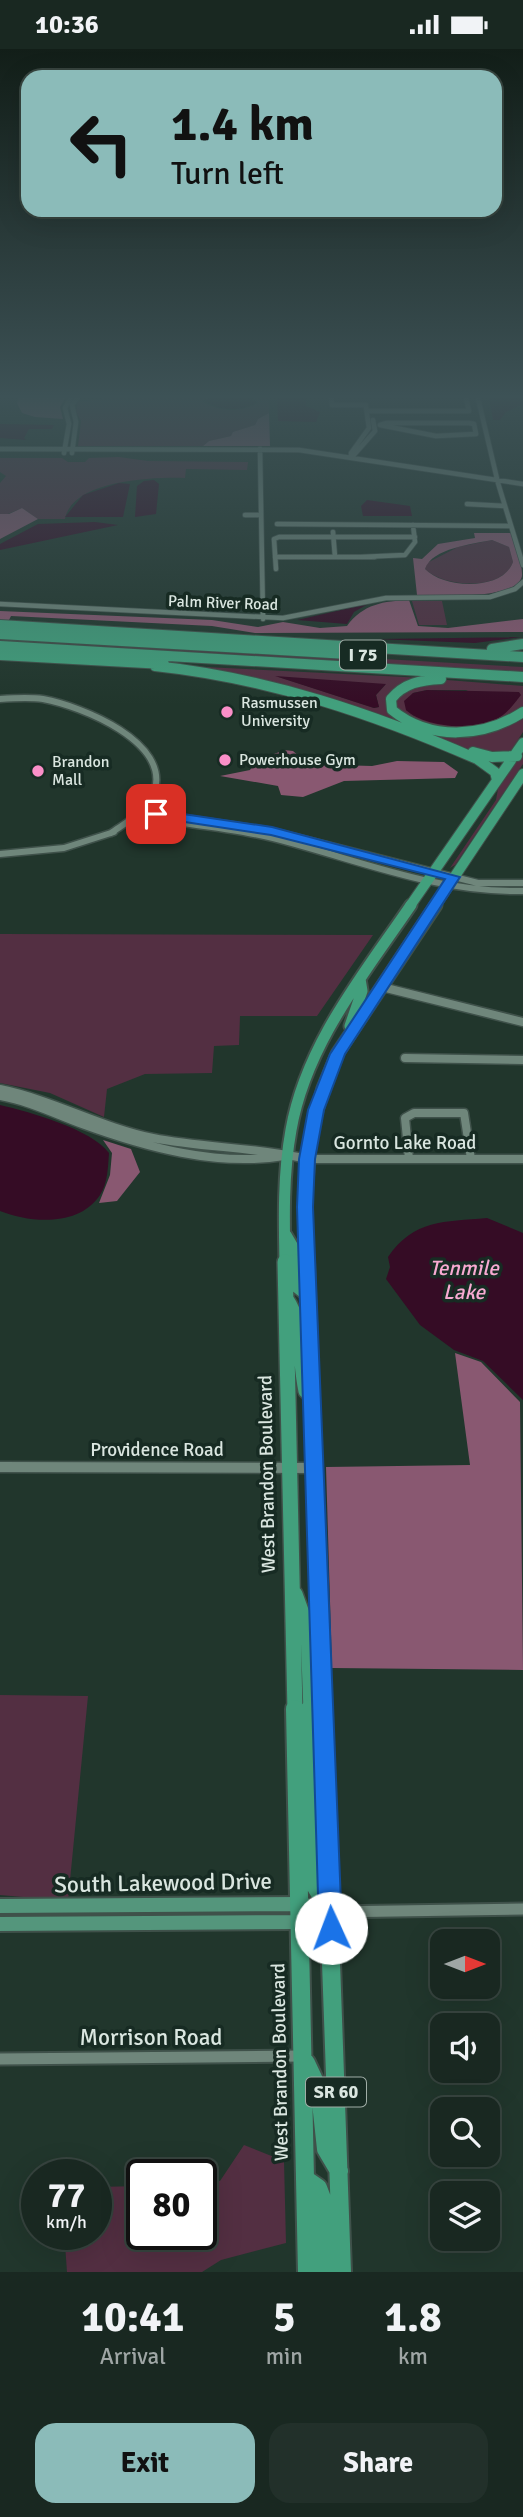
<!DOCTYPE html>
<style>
body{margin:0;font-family:Signika,sans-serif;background:#22302a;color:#f1f3f6;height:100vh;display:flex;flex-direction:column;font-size:26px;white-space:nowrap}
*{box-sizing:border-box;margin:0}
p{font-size:23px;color:#9fa6a5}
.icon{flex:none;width:38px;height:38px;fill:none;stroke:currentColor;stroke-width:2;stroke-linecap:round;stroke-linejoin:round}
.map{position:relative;height:2223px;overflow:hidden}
.details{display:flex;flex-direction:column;background:#192821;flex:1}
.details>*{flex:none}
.top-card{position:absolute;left:21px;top:21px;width:481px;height:147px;border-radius:21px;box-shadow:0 7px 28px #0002,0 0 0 2px #37443f;background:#8bbbb9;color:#111;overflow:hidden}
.needle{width:46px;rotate:90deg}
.tools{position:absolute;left:430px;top:1880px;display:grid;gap:14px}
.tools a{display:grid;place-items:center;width:70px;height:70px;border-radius:14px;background:#192821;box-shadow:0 7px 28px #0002,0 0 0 2px #37443f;font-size:35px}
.speed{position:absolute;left:21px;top:2110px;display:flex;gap:14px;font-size:35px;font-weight:700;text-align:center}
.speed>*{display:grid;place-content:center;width:91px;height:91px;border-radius:50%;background:#192821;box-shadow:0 7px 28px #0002,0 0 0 2px #37443f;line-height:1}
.speed small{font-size:18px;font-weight:400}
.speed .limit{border:4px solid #111;border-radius:10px;background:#fff;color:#111}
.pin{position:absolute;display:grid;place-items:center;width:60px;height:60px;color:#fff;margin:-30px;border-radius:14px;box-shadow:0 4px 10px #0006}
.me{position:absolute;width:77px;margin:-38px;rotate:358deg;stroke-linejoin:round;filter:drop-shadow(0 0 5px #0008)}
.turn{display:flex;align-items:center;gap:24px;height:147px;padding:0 35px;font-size:32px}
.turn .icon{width:91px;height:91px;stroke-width:2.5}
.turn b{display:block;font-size:49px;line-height:60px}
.eta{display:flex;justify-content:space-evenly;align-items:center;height:119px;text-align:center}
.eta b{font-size:42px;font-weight:700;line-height:49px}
.cta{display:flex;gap:14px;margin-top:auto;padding:14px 35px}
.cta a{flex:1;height:80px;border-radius:21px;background:#8bbbb9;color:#111;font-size:28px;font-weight:700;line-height:80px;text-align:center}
.cta a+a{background:#22302a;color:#f1f3f6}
.status{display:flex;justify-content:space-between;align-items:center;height:49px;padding:0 35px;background:#192821;direction:ltr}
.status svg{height:19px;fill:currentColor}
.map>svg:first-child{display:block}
</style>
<div class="status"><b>10:36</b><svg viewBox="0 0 49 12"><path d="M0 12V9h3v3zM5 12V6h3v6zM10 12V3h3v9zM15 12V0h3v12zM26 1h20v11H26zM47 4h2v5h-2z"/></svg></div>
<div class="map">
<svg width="523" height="2223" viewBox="0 0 523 2223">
<rect width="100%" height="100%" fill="#21362c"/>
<path fill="#532f42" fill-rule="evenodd" d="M133 345H221L202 352C219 363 240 364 258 354L248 345H270L269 364 258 370 255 376 234 383 231 387 209 392 203 397H78L81 372 76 362 78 353Z
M119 408 148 412 248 413 247 421 186 420 185 429C153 428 72 431 65 470H38L22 459 8 465H0V434L6 427 0 423V409H62L68 413H85L89 409Z
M492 491 509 498 513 513C503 542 444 539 425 520L427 514 458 498Z
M412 552H442L447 576H419Z
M0 588 523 618V625L0 594Z
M185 617 424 629 388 650 412 677 495 682 523 670V683L508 706 482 704ZM279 628 385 636 376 646 379 658 374 659Z
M447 631 523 637V658C504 681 458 685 430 678 419 676 406 666 396 661L397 645 430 632ZM427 641H468L414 667 406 661 413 644Z
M523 708V715L455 816 450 819 496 751 498 740 519 709Z
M0 885 373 886 317 967H240L239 996 214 997 212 1024 145 1025 107 1040 104 1068 50 1044 0 1034Z
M0 1646 88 1647 68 1852 0 1846Z
M244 2096 284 2112 286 2194 221 2211 202 2223H67L65 2195 61 2186H96V2138L142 2137V2186H201V2132H220Z"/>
<path fill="#895871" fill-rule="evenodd" d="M20 346H67L60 358 63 370 35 368 22 364 17 354Z
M269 364 270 397H203L209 392 231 387 233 383 255 376 258 370Z
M22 459 38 470 0 490V465H9Z
M474 484H511C514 496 523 515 522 527 517 552 437 546 417 546L413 509 422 510 438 495 475 489ZM492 491 509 498 513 513C503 542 444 540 425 520 432 499 473 495 492 491Z
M409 551 418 577 448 579 523 570V583L255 584 212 577 11 567 9 571H0V562L212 571 258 578 283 573 320 579 347 577C363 555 384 552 409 551Z
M284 701 293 702 301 709 338 716 372 717 397 712 444 713 458 723 455 729 344 732 303 748 281 746 278 737 220 727 250 721 255 713Z
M103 1091 131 1100 140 1123 117 1152 99 1154 110 1126 112 1104Z
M455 1304 481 1313 520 1353 523 1621 332 1619 326 1418 470 1416Z"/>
<path fill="#350c25" d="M224 345H246L256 354C239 363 219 362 204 351Z
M278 345H306V357L320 363 316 373 278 372 277 350 283 348Z
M489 349H523V355L506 363 500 371H493Z
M0 375 54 376 52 380H29L24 389 26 391 0 389Z
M154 431 159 435 156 465 135 468 137 437 144 432Z
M119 434 130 435 123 468H65L83 446Z
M367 451 410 457 412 467H363L361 457Z
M95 473 118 476 0 501V495L38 475Z
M368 555 354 563 347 575 297 571Z
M521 588 475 594 375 590H379Z
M275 627 386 635 376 646 379 658 374 659Z
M427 641 519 643 521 646C516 652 510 661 503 666 479 683 427 680 406 661L404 652 413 644Z
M0 1056C30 1063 91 1080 109 1104 108 1117 108 1134 100 1146 79 1178 30 1174 0 1162Z
M487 1169 523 1184V1351L483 1312 454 1301 420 1276 386 1230 390 1218 388 1208C414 1170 444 1173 487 1169Z"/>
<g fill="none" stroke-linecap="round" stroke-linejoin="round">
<g stroke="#3f514a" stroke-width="6">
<path id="minor-far4" d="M365 345 331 346 332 356H366
M477 345 498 434 523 516
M367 362H469L465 345
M387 374H469L474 375 476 385 436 387 380 376Z
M0 400 299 401 523 435
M260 400 263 570
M64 404 69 375 65 359 73 345
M72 404 76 373 72 356 80 345
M353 407 375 382 373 371
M351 409V404L369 379 366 358
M467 455 505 457
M245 466H259
M277 475 511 477
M333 483 335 508
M275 508H360
M375 508H360L405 506 415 493 413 476
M276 520 274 490 279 488H415
M0 555 283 569 386 549 490 548 515 540 523 533"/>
</g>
<g stroke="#3f514a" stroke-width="9">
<path id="minor-far3" d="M0 650C14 649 29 648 43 650 81 657 172 693 154 744 148 762 125 774 111 784
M149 764 272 782 478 834H523
M135 767C181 775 227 778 273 789 356 810 435 844 523 842
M0 805 64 799 114 783"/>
</g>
<g stroke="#3f514a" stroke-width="11">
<path id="minor-far2" d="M382 938 523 973
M405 1009 523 1011
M0 1040C53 1051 100 1078 153 1089 204 1099 256 1098 307 1110H523
M0 1047C29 1052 55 1065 82 1075 145 1098 217 1118 284 1107
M409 1110 405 1069 414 1064H464L471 1110"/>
</g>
<g stroke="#3f514a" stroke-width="13">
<path id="minor-far1" d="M0 1418 315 1419"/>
</g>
<g stroke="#3f514a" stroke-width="15">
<path id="minor" d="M330 1863 523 1860
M0 2010 303 2007"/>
</g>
<g stroke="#3f514a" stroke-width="18">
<path id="major" d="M0 1857 302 1855 330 1863
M0 1875 300 1873 330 1863"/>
</g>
<g stroke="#3f514a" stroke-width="12">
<path id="highway-far3" d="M0 576 523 608
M0 585 365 606
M0 597 523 628
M492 600 523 595
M0 606 164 615
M155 617C268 629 374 665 477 710L495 723 497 731
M441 630C421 631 404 634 391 650L392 661C430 692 483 689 523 663
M473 703 492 708 517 707
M410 857 523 694
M435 857 523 725"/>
</g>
<g stroke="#3f514a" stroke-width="15">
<path id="highway-far2" d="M350 977 362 942 360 930
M286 1186 293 1198 295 1214
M285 1214C284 1170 283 1125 291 1081 306 995 364 925 411 856
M307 1214 305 1158 311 1084 323 1039 337 1005 436 856"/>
</g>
<g stroke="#3f514a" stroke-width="18">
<path id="highway-far1" d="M285 1213 295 1662
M295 1213 298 1237 308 1245
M307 1213 323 1662
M286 1250C304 1276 299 1311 306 1342
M295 1545 308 1581 311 1662"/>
</g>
<g stroke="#3f514a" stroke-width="22">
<path id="highway" d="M295 1660 307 2223
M310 1660 316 1838 329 1860
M322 1660 342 2223
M306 2014 320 2044 326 2100 339 2122
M305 2130 318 2139 323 2152 325 2223"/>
</g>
<use href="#minor-far4" stroke="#6f867b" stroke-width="4.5"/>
<use href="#minor-far3" stroke="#6f867b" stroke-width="6"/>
<use href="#minor-far2" stroke="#6f867b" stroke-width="8"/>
<use href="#minor-far1" stroke="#6f867b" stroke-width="10"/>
<use href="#minor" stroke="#6f867b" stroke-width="11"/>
<use href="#major" stroke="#54967c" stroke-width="14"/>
<use href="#highway-far3" stroke="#42a07d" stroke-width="10"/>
<use href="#highway-far2" stroke="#42a07d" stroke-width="11"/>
<use href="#highway-far1" stroke="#42a07d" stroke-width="15"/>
<use href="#highway" stroke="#42a07d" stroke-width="18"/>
</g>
<linearGradient id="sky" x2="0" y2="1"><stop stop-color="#121e18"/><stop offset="0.53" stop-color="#3d5256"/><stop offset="1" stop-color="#3d5256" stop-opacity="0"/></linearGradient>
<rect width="523" height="656" fill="url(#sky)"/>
<path fill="#1a73e8" stroke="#114b97" stroke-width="2" d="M156 761 272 778 460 828 345 1005 324 1061 315 1110 313 1158 342 1879 339 1887 331 1890 322 1887 319 1879 297 1158 299 1110 308 1061 330 1005 445 830 271 786 152 768 150 765Z"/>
<g fill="#fa8fc8" stroke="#172b23" stroke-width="2.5">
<circle cx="227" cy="663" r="7"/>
<circle cx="225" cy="711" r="7"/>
<circle cx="38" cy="722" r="7"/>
</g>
<g text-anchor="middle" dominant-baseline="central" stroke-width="7" stroke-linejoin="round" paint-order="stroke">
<g font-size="16" fill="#dae6e0" stroke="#172b23">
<text transform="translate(223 554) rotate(2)">Palm River Road</text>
</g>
<g font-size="16" fill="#dae6e0" stroke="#172b23" text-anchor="start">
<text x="241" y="654">Rasmussen<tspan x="241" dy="18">University</tspan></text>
<text x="239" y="711">Powerhouse Gym</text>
<text x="52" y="713">Brandon<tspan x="52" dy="18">Mall</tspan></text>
</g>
<g fill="#172b23" stroke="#a0aea7" stroke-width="2">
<rect x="340" y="591.5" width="46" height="29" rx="5"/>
<rect x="306" y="2028.5" width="60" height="29" rx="5"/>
</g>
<g font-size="18" font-weight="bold" fill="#dae6e0">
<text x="363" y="606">I 75</text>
<text x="336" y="2043">SR 60</text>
</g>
<g font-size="19" fill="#dae6e0" stroke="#172b23">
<text x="405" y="1094">Gornto Lake Road</text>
<text x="157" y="1401">Providence Road</text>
<text transform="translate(267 1425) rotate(-91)">West Brandon Boulevard</text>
<text transform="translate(280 2013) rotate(-91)">West Brandon Boulevard</text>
</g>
<g font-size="21" font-style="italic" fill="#f8aad2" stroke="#172b23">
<text x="464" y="1219">Tenmile<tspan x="464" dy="24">Lake</tspan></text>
</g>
<g font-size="23" fill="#dae6e0" stroke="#172b23">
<text transform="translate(163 1834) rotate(-1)">South Lakewood Drive</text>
<text x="151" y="1988">Morrison Road</text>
</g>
</g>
</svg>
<div class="tools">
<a><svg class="needle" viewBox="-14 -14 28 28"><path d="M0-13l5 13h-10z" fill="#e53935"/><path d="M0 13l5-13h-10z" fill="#9fa6a5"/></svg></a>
<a><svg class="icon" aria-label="sound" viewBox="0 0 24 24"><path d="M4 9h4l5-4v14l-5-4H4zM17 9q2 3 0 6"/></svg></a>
<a><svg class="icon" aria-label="search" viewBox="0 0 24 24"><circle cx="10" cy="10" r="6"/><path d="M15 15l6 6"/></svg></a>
<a><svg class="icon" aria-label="layers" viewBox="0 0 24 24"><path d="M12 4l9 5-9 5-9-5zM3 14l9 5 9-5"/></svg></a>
</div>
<div class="speed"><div>77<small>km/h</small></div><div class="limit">80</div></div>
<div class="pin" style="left:156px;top:765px;background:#d93025"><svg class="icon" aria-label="arrive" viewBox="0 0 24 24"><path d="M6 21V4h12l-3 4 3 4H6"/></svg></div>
<svg class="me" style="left:331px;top:1879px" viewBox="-20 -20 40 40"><circle r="19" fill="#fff"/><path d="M0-13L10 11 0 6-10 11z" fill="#1a73e8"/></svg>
<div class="top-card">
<div class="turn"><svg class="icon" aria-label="left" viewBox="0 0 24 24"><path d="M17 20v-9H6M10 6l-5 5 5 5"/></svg><div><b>1.4 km</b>Turn left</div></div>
</div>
</div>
<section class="details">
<div class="eta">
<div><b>10:41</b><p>Arrival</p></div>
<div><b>5</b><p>min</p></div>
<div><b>1.8</b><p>km</p></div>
</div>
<div class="cta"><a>Exit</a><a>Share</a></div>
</section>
